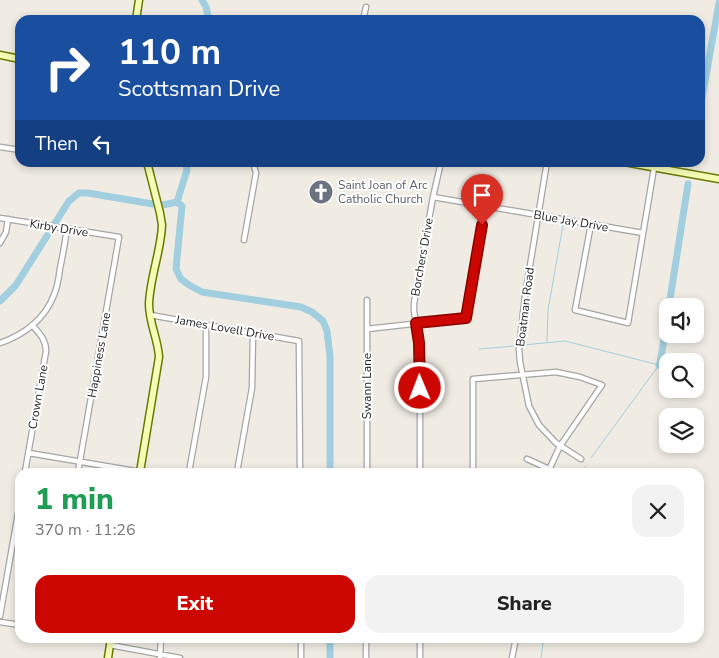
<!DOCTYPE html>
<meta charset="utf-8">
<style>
body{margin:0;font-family:"Nunito Sans",sans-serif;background:#f2f2f2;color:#222;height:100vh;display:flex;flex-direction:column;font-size:19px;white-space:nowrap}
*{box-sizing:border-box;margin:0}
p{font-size:16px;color:#767676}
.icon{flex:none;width:28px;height:28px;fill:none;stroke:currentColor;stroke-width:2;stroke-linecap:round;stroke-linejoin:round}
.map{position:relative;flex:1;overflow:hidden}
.sheet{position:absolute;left:15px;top:468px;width:689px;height:175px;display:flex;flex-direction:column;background:#fff;border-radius:15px;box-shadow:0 2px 8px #0003}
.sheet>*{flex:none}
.guide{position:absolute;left:15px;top:15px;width:690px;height:152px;border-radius:15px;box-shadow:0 2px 8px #0003;background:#1a4fa0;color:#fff;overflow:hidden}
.buttons{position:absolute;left:659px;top:298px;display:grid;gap:10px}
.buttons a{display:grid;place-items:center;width:45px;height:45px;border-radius:10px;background:#fff;box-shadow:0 2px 8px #0003;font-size:25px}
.pin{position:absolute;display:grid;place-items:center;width:42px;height:42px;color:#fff;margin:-51px -21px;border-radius:50% 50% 50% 0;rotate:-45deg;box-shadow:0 0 5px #0007}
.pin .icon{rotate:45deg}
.me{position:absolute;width:55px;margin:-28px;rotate:359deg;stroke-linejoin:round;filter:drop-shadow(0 0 4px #0008)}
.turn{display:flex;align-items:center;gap:18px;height:105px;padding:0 20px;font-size:22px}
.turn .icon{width:65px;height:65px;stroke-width:2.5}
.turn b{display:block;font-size:35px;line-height:42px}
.then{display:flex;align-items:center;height:48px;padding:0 20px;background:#0003;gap:10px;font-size:19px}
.round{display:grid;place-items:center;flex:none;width:52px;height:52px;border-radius:15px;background:#f2f2f2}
.head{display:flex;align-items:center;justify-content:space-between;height:85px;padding:0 20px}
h1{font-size:30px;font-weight:800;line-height:38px;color:#1e9e55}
.action{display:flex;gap:10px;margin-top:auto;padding:10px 20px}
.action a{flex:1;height:58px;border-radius:15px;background:#cc0600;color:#fff;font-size:20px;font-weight:800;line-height:58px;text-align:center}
.action a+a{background:#f2f2f2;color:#222}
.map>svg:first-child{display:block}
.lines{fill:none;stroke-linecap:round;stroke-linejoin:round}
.stream{stroke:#a2cfdf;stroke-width:1}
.river{stroke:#a2cfdf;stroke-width:7}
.street-casing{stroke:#a5a5a5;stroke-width:7}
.secondary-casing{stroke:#697a00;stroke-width:9}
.street{stroke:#fff;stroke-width:4.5}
.secondary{stroke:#f6fcb5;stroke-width:6}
.route-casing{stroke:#850400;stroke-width:12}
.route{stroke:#cc0600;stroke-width:9}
.labels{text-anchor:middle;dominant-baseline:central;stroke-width:4;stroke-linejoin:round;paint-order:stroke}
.worship-label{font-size:12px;fill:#5b616d;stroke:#fff;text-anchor:start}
.street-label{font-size:12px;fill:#1e1e1e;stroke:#fff}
</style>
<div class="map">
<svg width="719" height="658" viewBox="0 0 719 658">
<rect width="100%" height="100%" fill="#f0ece4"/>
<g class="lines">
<path class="stream" d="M547,342L548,310L563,225
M523,345L565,341L659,365L591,458
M479,349L514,346
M583,472L585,467
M541,658L544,638"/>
<path class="river" d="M202,0L206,7L209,20
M700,109L719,3
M177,202L182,206L176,269L181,279L189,285L202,292L301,307L312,312L323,321L327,331L330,356V472
M0,301L16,285L69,201L79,193H88L153,204L163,205L177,202L187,170L186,162
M669,306L688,184
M659,365L660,363L668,316
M330,638V658"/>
<defs>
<path id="street" d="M363,20L366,7
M0,147L20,150
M547,162L525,296L519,349L520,362L529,406L539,425L556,443L581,459
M433,197L643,233
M0,218L119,237L78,472
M591,224L575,310L628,323L654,168
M244,240L256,173L253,162
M0,243L6,232L8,219
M150,315L299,341L300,472
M367,329L466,318L485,206
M0,343C24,335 45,319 54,295C58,286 59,277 60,268C63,255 65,242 67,229
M29,453L141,472
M527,459L549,469
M25,472L46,351C46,340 40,334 32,325
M189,472L206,377V325
M237,472L252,388L253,333
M367,472V300
M420,472V371L419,343L414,311V303L433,197L441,162
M473,472V379L556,372L580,377L602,385L560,446L548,472
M0,616L20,502
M0,622L20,625
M110,645L180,658
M160,658L161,638
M301,658V638
M366,658V638
M420,658V638
M512,658L516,638"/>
<path id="secondary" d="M136,20L139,0
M0,55L20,59
M624,162L719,179
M140,472L159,357C158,339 149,323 149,304C150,277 161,251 162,225L160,213L147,162
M108,658L111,638"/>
</defs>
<use href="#street" class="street-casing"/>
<use href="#secondary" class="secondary-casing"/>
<use href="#street" class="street"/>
<use href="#secondary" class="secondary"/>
</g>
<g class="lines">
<defs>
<path id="route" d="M420,388L419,343L416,323L466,318L482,225"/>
</defs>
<use href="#route" class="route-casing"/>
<use href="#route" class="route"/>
</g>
<defs>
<symbol id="church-disc" viewBox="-11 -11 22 22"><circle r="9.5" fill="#6b7280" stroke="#fff"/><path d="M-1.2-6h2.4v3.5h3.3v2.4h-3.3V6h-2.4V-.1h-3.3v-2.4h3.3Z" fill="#fff"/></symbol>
</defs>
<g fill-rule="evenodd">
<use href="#church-disc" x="307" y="178" width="28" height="28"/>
</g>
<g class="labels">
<g class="worship-label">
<text x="338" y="185">Saint Joan of Arc<tspan x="338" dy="14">Catholic Church</tspan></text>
</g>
<g class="street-label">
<text transform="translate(571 221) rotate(10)">Blue Jay Drive</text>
<text transform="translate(59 228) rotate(9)">Kirby Drive</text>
<text transform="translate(422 257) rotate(-80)">Borchers Drive</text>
<text transform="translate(525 307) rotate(-83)">Boatman Road</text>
<text transform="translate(225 328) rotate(10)">James Lovell Drive</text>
<text transform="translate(99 355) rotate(-80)">Happiness Lane</text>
<text transform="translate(367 386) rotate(-90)">Swann Lane</text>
<text transform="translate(38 397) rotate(-80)">Crown Lane</text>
</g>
</g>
</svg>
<div class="buttons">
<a><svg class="icon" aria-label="sound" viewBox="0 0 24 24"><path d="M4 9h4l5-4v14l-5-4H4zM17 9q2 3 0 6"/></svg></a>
<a><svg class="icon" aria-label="search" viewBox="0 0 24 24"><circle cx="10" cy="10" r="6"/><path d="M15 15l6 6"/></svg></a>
<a><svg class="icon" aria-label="layers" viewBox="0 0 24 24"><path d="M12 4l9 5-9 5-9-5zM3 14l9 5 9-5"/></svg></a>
</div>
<div class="pin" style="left:482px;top:225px;background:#d93025"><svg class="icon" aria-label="arrive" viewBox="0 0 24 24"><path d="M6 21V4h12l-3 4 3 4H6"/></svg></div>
<svg class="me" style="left:420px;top:388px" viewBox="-20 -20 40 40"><circle r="17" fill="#cc0600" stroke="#fff" stroke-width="3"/><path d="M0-11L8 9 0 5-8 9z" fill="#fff"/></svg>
<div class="guide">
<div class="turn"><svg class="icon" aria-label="right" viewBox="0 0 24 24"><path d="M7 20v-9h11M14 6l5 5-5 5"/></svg><div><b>110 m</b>Scottsman Drive</div></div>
<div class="then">Then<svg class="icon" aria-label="left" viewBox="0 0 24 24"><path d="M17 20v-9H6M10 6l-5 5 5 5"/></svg></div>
</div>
<section class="sheet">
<div class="head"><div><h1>1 min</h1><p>370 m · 11:26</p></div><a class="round"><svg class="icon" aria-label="close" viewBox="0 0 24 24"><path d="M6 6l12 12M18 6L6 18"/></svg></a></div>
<div class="action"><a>Exit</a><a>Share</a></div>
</section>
</div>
